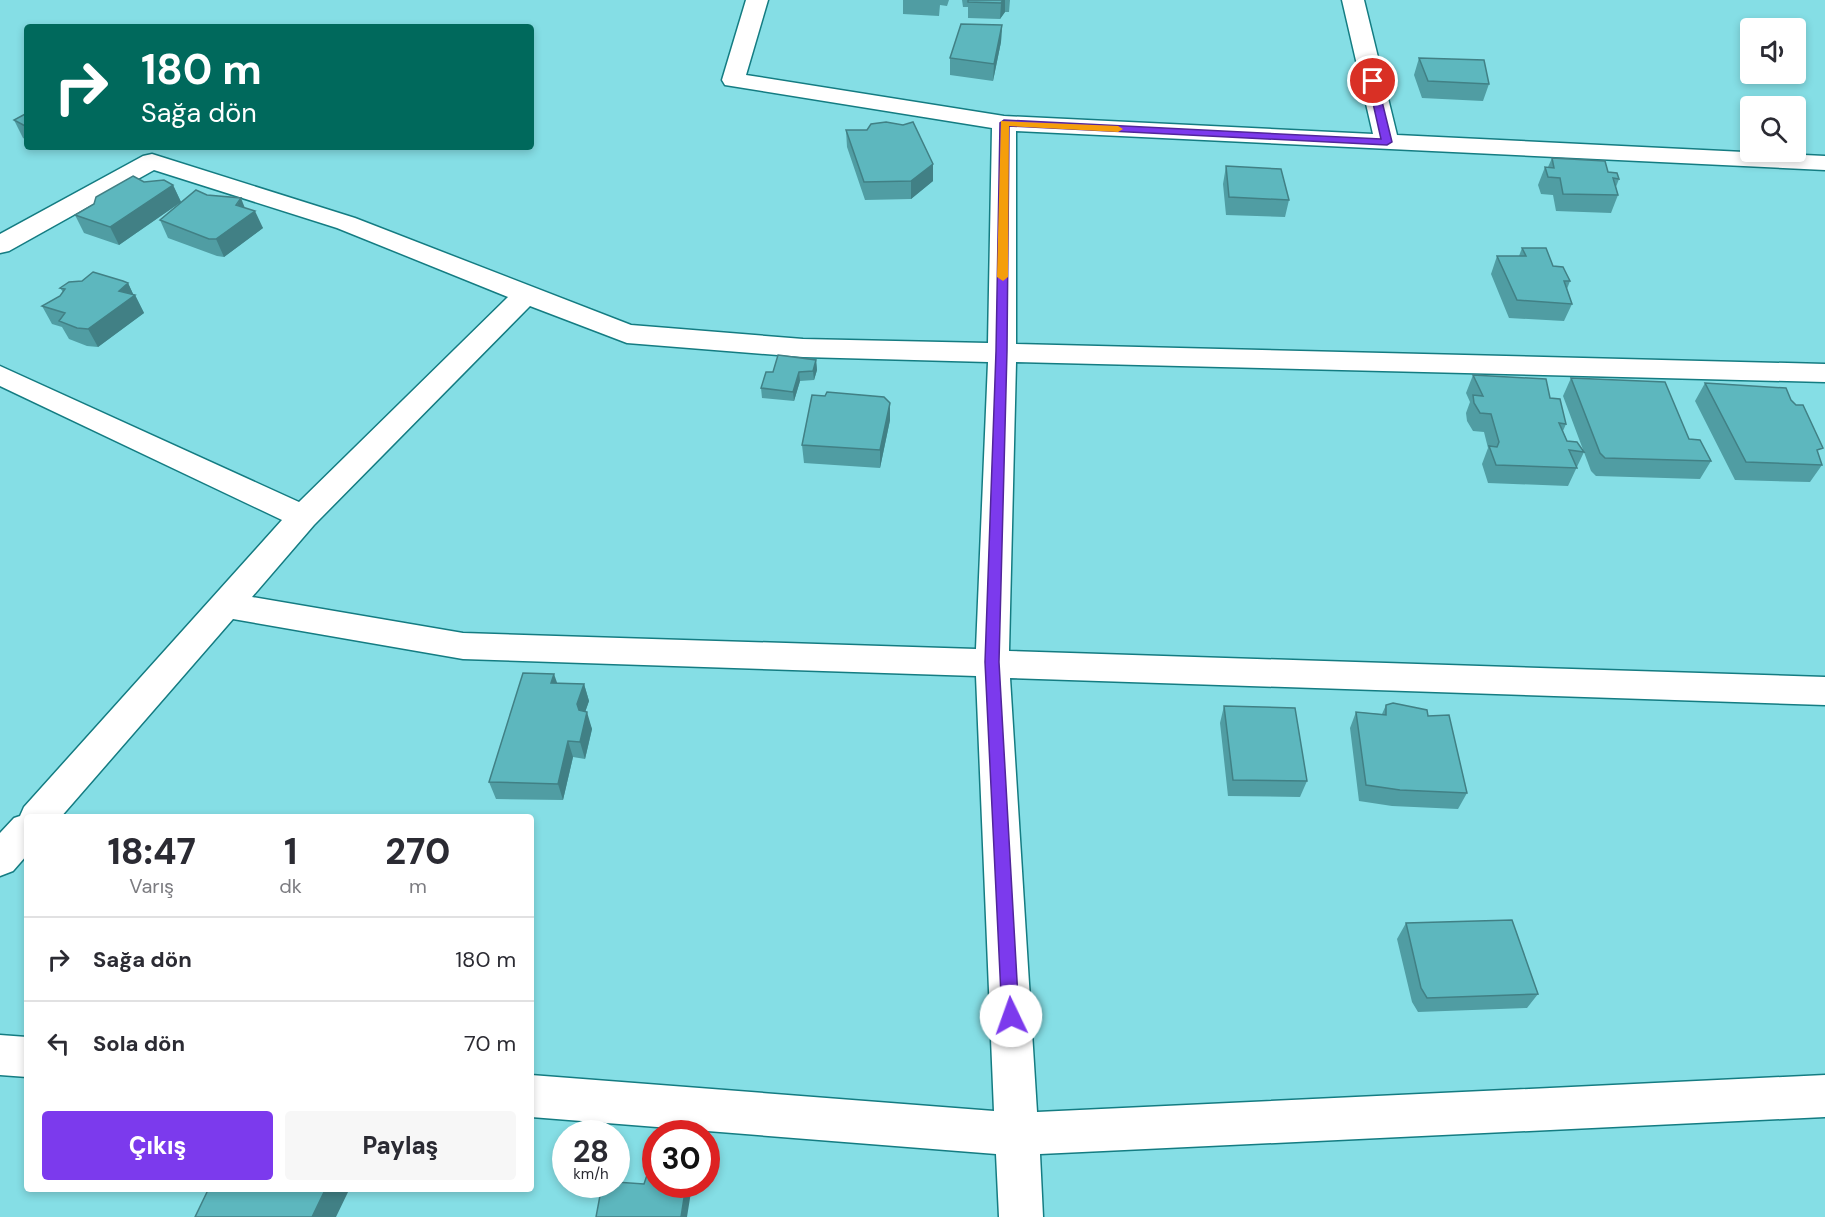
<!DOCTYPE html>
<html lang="tr">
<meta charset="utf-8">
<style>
body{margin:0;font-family:"DM Sans",sans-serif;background:#f7f7f7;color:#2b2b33;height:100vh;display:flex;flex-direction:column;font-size:22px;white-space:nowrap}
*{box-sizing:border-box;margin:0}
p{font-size:20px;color:#7c7c81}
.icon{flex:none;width:33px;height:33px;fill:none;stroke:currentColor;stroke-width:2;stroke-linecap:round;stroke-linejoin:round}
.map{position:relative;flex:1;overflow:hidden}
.sheet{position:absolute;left:24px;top:814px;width:510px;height:378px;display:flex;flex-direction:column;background:#fff;border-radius:6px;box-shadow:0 3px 9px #0003}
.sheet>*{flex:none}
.banner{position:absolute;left:24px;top:24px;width:510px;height:126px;border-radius:6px;box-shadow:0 3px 9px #0003;background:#00695c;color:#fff;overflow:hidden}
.fabs{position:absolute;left:1740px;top:18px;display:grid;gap:12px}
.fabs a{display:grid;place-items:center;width:66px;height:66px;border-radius:6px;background:#fff;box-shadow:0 3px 9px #0003;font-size:30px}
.speed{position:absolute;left:552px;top:1120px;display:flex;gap:12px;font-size:30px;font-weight:700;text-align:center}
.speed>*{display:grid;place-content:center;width:78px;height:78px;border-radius:50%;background:#fff;box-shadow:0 3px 9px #0003;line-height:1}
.speed small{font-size:15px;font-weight:400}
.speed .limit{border:9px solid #d22;background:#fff;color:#111}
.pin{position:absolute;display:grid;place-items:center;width:51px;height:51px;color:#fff;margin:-26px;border:3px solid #fff;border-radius:50%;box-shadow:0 2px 6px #0007}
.me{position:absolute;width:66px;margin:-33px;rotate:357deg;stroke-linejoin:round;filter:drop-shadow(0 0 4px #0008)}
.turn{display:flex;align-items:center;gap:21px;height:126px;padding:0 18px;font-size:27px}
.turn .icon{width:78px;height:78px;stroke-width:2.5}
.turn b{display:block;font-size:42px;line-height:51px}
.eta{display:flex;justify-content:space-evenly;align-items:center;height:102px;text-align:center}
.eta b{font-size:36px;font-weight:800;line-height:42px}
.primary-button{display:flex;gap:12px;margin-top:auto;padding:12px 18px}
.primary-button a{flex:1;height:69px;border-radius:6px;background:#7c3aed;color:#fff;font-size:24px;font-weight:800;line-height:69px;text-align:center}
.primary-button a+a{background:#f7f7f7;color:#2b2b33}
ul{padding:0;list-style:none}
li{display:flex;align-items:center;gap:18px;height:84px;padding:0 18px;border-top:2px solid #e1e1e2}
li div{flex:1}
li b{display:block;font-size:22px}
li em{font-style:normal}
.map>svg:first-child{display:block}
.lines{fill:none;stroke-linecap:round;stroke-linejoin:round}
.minor-casing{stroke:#147c82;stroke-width:3}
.minor{fill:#fff;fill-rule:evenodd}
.wall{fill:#509da3}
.shaded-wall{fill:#418085}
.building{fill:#5db7be;stroke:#418085;stroke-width:1.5}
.route{fill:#7c3aed;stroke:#51269a;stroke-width:1.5}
.slow{fill:#f59e0b}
</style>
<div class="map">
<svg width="1825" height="1217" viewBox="0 0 1825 1217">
<rect width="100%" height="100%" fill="#85dee5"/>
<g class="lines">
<defs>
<path id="minor" d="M746,0H768L746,75L1004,116L1373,134L1342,0H1364L1397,135L1825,156V170L1016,131V344L1825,364V382L1016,362L1009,651L1825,677V705L1010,678L1037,1112L1825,1075V1117L1040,1154L1043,1217H999L996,1154L531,1117V1075L994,1111L976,676L463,659L233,619L60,818H27V855L13,871L0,876V833L14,818L20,816L24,807L282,520L0,386V366L299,502L508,297L337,228L154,170L9,251L0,253V234L143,156L152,154L355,218L631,325L803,339L988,343L992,128L725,85L722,80ZM530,306L627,343L803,357L988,362L976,649L463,633L252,597L314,525Z
M0,1035L27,1037V1077L0,1075Z"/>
</defs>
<use href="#minor" class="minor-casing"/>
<use href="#minor" class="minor"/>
</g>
<path class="wall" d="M903,0H949L947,6L940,5L939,16L903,14Z
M962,0H1010L1009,12H1005L1000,19L968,18V7H963Z
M1002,25L1001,42L993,81L950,75V58Z
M1419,58L1489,84L1483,101L1422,98L1414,75Z
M27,113V140L23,138L14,120Z
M846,130H867L933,181L911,199L865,200L847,147Z
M1552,158L1608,172L1619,179L1616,187L1618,195L1611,213L1556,211L1553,195L1541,194L1538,185L1545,167H1548Z
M1226,166L1289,200L1285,217L1226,215L1223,184Z
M144,182L173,185L181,202L119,245L84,233L75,215Z
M207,195L245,208L263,228L224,257L217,256L168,238L160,220Z
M1522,248L1553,266L1570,281L1567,289L1572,304L1564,321L1509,318L1491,274L1497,256H1519Z
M128,283L133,294L135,295L144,313L98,347L87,346L69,339L62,327L52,324L42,306L60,296L63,292L60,288Z
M816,360L817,370L814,380L800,381L794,401L762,398L761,388L773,372Z
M1473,375L1550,398L1566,424L1563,431L1567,441L1584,452L1568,486L1488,483L1482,464L1488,448L1484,432L1473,431L1467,421L1466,413L1470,402L1466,393Z
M1571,378L1689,439L1711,461L1700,479L1596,476L1591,471L1563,396Z
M1705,383L1791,400L1818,454L1822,465L1810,482L1735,480L1695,401Z
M890,403V420L880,468L804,463L802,445Z
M557,683L584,684L589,701L585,712L592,729L585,759L573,757L563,800L496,799L489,782Z
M1386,705L1428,716L1467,793L1458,809L1392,806L1359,801L1350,728L1356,712L1382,714Z
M1224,706L1307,781L1300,797L1228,796L1220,723Z
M1406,923L1538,994L1527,1008L1418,1012L1412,1002L1397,939Z"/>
<path class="shaded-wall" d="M1003,0H1005V12L1000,19L1001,3Z
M1002,25L1001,42L993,81L994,64Z
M933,164V181L911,199V181Z
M173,185L181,202L119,245L110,227Z
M241,198L248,216L255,211L263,228L224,257L216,239Z
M128,283L134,296L135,295L144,313L98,347L88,329L119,291Z
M816,360L817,370L814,380L813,371Z
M799,372L800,381L794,401L793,392Z
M890,403V420L880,468V450Z
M554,674L560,691L551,683Z
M584,684L589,701L582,721L587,712L592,729L585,759L580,742L577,704Z
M568,741L573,757L563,800L558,784Z
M686,1185H688L691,1192L687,1217H681Z
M325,1190H349L336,1217H312Z"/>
<path class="building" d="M968,0H1003L1001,3L968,2Z
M961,24L1002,25L994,64L950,58Z
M1419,58L1484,60L1489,84L1428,81Z
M27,113V127L14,120Z
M886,122L903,125L913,122L933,164L911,181L864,182L846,130H867L871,124Z
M1552,158L1605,161L1608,172L1617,173L1619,179L1613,178L1618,195L1563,194L1560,178L1548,177L1545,167L1554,168Z
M1226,166L1281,169L1289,200L1229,197Z
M133,176L144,182L164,180L173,185L110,227L75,215L94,204L96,197Z
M196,190L207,195L241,198L236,205L255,211L216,239H209L160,220Z
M1522,248H1546L1553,266L1563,267L1570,281H1564L1572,304L1517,300L1497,256H1526Z
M93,272L123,281L128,283L119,291L135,295L88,329L77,328L59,321L65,313L42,306L60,296L65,289L60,288L69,282L82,281Z
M778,355L816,360L813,371L799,372L793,392L761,388L766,372H773Z
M1473,375L1546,379L1550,398L1560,399L1566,424L1559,423L1567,441L1577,442L1584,452L1569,450L1577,468L1496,465L1489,446L1497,447L1499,442L1491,414L1480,413L1474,403L1473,395L1483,396Z
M1571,378L1665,382L1689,439L1700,440L1711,461L1605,458L1600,453Z
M1705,383L1786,388L1791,400L1796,405H1803L1823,448L1817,450L1822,465L1746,462Z
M827,392L884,397L890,403L880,450L802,445L812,395L825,396Z
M523,673L554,674L551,683L584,684L577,704L579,710L587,712L580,742L568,741L558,784L489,782Z
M1393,703L1427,710L1428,716L1449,715L1467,793L1400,790L1366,785L1356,712L1386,715V705Z
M1224,706L1295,708L1307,781L1233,780Z
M1512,920L1538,994L1427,998L1421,988L1406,923Z
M647,1175L656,1176V1185H686L681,1217H596L602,1185H616V1182L644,1184Z
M208,1190H325L312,1217H195Z"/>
<path class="route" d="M1373,78L1377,81L1392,142L1387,145L1009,126L1007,351L999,662L1019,1016L1017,1022L1011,1024L1005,1022L1002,1016L985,662L996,351L1000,123L1004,120L1381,139L1368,81Z"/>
<path class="slow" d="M1001,121L1118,126L1123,129L1118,132L1009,126L1008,277L1003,281L997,277Z"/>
</svg>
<div class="fabs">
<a><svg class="icon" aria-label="sound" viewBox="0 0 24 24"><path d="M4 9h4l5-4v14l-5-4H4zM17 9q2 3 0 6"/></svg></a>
<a><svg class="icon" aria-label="search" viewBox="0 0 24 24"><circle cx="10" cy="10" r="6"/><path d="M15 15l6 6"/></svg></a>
</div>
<div class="speed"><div>28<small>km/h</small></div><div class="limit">30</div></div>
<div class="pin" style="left:1373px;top:81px;background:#d93025"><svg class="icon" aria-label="arrive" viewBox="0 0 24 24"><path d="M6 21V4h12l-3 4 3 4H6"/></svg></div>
<svg class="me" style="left:1011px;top:1016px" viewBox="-20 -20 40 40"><circle r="19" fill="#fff"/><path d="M0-13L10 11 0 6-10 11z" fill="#7c3aed"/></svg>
<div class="banner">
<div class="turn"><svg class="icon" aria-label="right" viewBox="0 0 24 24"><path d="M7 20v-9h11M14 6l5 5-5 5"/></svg><div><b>180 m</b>Sağa dön</div></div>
</div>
<section class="sheet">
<div class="eta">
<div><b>18:47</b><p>Varış</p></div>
<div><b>1</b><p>dk</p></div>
<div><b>270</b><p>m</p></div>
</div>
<ul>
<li><svg class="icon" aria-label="right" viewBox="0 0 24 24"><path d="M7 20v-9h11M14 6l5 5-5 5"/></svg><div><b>Sağa dön</b></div><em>180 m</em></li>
<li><svg class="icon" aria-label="left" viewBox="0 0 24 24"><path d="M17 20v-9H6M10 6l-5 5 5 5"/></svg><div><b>Sola dön</b></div><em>70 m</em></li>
</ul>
<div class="primary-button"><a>Çıkış</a><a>Paylaş</a></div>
</section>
</div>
